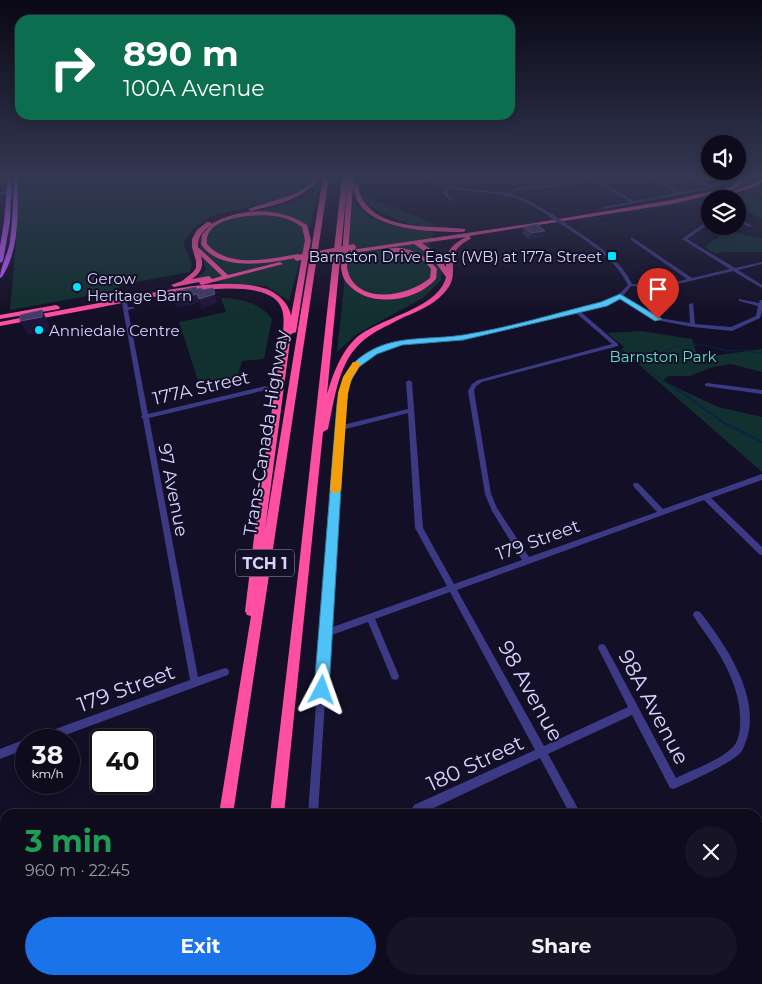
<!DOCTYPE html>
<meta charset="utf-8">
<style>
body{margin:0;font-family:Montserrat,sans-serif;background:#171425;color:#f1f3f6;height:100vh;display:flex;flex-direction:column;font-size:19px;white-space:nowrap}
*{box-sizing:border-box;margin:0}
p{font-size:16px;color:#9b9ba3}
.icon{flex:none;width:28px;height:28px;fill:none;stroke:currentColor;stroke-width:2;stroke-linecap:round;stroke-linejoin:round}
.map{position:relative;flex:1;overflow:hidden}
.side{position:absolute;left:0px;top:809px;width:762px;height:176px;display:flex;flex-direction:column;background:#0e0b1c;border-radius:15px 15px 0 0;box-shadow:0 2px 8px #0003,0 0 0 1px #2e2b3b}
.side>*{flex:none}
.top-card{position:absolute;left:15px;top:15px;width:500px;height:105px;border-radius:15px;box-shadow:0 2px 8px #0003,0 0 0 1px #2e2b3b;background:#0b6e4f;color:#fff;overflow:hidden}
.fabs{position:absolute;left:701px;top:135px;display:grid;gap:10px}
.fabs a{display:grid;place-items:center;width:45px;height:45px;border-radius:50%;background:#0e0b1c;box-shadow:0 2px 8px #0003,0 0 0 1px #2e2b3b;font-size:25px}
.speed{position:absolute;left:15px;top:729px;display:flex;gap:10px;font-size:25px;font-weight:700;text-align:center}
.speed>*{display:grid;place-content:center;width:65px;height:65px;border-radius:50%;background:#0e0b1c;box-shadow:0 2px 8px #0003,0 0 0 1px #2e2b3b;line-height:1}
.speed small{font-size:12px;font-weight:400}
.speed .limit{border:2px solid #111;border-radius:8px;background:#fff;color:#111}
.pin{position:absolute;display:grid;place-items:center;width:42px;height:42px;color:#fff;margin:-51px -21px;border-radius:50% 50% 50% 0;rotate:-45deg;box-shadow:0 0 5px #0007}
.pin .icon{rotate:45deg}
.me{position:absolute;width:55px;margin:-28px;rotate:4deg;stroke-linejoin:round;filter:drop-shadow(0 0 4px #0008)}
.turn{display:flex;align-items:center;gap:18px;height:105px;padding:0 25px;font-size:22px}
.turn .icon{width:65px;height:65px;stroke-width:2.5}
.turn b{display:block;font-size:35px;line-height:42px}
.round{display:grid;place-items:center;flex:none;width:52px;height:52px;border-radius:26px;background:#171425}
.overview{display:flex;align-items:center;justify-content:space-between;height:85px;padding:0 25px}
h1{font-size:30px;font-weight:700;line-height:38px;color:#1e9e55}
.action{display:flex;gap:10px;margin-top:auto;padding:10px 25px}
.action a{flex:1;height:58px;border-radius:30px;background:#1a73e8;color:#fff;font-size:20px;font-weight:700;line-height:58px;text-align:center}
.action a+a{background:#171425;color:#f1f3f6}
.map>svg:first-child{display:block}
.green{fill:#12302f}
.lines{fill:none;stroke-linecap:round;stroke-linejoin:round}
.stream-far1{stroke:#0c2248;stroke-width:1}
.stream{stroke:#0c2248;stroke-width:2}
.minor{fill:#3d3a85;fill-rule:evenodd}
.major{fill:#c25bff;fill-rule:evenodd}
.highway{fill:#ff4fa3;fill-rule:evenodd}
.minor-bridge{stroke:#3d3a85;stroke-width:4}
.highway-bridge{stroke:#ff4fa3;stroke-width:5.5}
.wall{fill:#312854}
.shaded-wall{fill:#1d163a}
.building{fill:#433a66;stroke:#5a527e}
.route{fill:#4fc3f7;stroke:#337fa1}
.slow{fill:#f59e0b}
.poi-dot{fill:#00e5ff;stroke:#130f26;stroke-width:2}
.labels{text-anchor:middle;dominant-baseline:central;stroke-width:4;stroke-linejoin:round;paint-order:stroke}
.far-poi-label{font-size:15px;fill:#d9d4ff;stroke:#130f26;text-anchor:start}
.far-park-label{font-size:15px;fill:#5fe0c0;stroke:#130f26}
.shield{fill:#130f26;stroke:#9e99be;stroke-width:1}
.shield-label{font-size:16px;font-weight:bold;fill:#d9d4ff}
.street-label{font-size:18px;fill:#d9d4ff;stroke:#130f26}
.near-street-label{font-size:21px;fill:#d9d4ff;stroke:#130f26}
</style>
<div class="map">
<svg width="762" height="984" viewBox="0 0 762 984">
<rect width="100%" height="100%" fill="#130f26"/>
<path class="green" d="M19,177H309C306,203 225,208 204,220C195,225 190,234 183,243L192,264L190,272L125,284L109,292L10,310L16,244Z
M318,189L312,219L289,301L266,286L224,283L197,278L206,270L200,248L201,231L223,218L296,202Z
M363,195L439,226C417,230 380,215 364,201Z
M751,196L762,201V219L738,206V199H727Z
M353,202L372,219L397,227L435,232L429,246L443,258L441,280L423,298L357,334L337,352Z
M729,230L746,235L762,238V252H721L716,254L704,247Z
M221,298C240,298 261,303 272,319L264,359L242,361L237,380L226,386L201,390L179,322L226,312Z
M641,331L692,339L698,358L762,349V372L731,364L713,367L690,376H668L663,381L718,407L762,417V472L621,349L624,347L607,333Z
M324,980H640L642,984H324Z"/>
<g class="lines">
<path class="stream-far1" d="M738,189L753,182L757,177
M726,198L751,194L762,188
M585,221L676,204L739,195
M584,222L592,225L616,222L671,225L697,220L710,211
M620,350L678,391
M636,357H647L677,346L704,345L727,351L742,350L762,353"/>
<path class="stream" d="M677,389L724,423L762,442"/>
<path class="minor" d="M425,177H430L432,179L445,177V179L435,180L454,187L506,193L516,188L539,186L527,177H531L543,186L594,177L634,201L676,193L650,177H655L680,192L709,187L690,177H695L713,186L724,180L725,177H729L727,182L714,188L604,209H603V207L630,202L593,180L547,188L517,190L510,194C525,198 538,205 551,214V216H550C538,210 528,202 515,198C494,191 471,193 449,188L447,193L453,200L450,201L443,193L446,187L430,181Z
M15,190L17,191L16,192L0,194V192Z
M738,219L751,225L752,226L749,227L738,221Z
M709,220H710V223L687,239L735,268L762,262V264L738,270L762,285V288L733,271L661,288L631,286L623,296L659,318L690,323L689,304L693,303L695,324L731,327L756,316L758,306L739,301V299L759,303L760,300H762V311L760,318L732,331L693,327L656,320L620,298L606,305L581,312L618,344V346L482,382L476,386L474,391L491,494L497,508L529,557L657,512L634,487L633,485L634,483H638L663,509L762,474V480L711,498L762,547V555L759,554L704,500L457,590L544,746L628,707L598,648L599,645L602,644L605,645L676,778C692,770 721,760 733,747C738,742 740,732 740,725C742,694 727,665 710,640C705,632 698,624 693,615L694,612L697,611L700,612C726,645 762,698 746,741C744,745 744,749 741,752C734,762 687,783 674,789L670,788L632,715L548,754L581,814H570L540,758L421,814H409L414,805L535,750L450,592L375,619L399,676L398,679L395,680L392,679L368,622L329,636L318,814H308L338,404C341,386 346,369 362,358C392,336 430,342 465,335C511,327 557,315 602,303L618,295L628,285C614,257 587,242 563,225V223H565C590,241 618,255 632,284L661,286L687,279L631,240V238H633L692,278L730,269L682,239ZM576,313L612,344L478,380L472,384L468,391L485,494L492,511L522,560L454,584L423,528L412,382L409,380L406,382L408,409L343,425C344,406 344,383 357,367C384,337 429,345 465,339C502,332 539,322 576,313ZM408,413L415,528L447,586L330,628L342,430Z
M122,300H126L128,307H133L135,308L128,310L148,414L266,386L269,388L266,390L149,418L198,677L225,668L228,669L229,672L228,675L225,676L52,740H34L36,737L39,735L190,680L143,419L141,417L142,415L123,309Z
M707,383L762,390V394L705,386V384Z
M26,739L28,740H26V749L0,759V749Z
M762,975V984H752L754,980H758V977Z
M296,980H308V984H296Z
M660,980H673L675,984H662Z"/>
<path class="major" d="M8,177H12L10,222L3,261L0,263V246L4,222Z
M14,177H18C17,211 21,247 2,277L0,278C0,266 9,253 10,240C13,219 13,198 14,177Z"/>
<path class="highway" d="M315,177H321C303,200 278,204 251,211L248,209L295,194L310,184Z
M323,177H329L233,814H219L251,616L247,615L245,611L256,521L283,332C284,320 285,309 276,300C248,273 134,301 97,308C65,314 32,320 0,326V322C39,314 77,307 116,300C157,292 227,275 267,289C278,294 289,303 291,316L305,240L302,227C295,222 289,219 280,217C262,213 203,214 207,244C228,269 270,259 298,254L300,255V257C272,263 219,273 201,244L202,235L211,225C202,232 198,236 198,247L228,275L280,262L283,264L202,285L200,284L199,282L174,287L171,285L182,281L192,273L196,268V261L192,247V239L197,230L207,222H211V224C240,207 279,207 307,225L311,240L296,332L291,334L265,530ZM201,256L222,276L212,279L209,276L192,279C201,273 204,266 201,256Z
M342,177H348L327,394C333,374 340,354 355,339C379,317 438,310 446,277L431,256L414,244L353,253L351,252V250L535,223L672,200L731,187L743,177H749L735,189L672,204L469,236L471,238L470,239C438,256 465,271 444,293C432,307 414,312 398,320C387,326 375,331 365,339C338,360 335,398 328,429L323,432L284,814H270L299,566ZM466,237C452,244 446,251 446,267L436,253L422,243Z
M348,177H354L353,184L358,185C359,190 360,196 363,200C383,232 434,225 465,229V231L463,232C433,232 370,231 356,198C355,195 354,191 353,187L347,268C348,271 349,276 351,279C367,305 411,294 430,278L431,269C416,248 401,259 386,250C401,242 428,256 437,269L436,279C416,302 368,309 347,283C343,279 342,273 341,268Z
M762,178V182L757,186L732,194L729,192L753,184Z
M56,305L60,307L59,309L0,319V315Z
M191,980H209L208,984H190Z
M251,980H269L268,984H250Z"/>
<path class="minor-bridge" d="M550,215L564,224"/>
<path class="highway-bridge" d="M297,258L353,247"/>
</g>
<path class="wall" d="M524,227L543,237L529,239L522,233Z"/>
<path class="shaded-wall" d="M545,231L543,237L529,239L531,233Z
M197,294L199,303L177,308L174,299Z
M215,294L217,303L201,309L199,299Z
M42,310L49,324V331L28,335L20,321Z"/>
<path class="building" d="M537,224L545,231L531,233L524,227Z
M196,287L197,289L202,288V290L213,288L215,294L199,299L197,294L174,299L172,292Z
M42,310V317L20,321V315Z"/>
<linearGradient id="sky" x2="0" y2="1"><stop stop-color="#0a0815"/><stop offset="0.56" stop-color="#333752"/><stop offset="1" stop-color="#333752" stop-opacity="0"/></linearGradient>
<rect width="762" height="315" fill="url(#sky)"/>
<path class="route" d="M620,294L662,319L655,321L620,299L607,306L463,340L402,345L377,354L359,367L349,384L346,404L329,690L327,695L322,697L317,695L314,690L337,404C341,379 347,364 370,351C398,335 432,340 463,335C508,328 557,313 601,302Z"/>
<path class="slow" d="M353,362H357L361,364L352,378L348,393L341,490L335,494L330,490L338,393L343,377Z"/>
<g class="poi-dot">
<rect x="607" y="251" width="10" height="10" rx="2.5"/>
<circle cx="77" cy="287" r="5"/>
<circle cx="39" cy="330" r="5"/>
</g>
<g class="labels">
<g class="far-poi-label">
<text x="602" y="256" text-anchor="end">Barnston Drive East (WB) at 177a Street</text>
<text x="87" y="278">Gerow<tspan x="87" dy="17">Heritage Barn</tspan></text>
<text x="49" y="330">Anniedale Centre</text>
</g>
<g class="far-park-label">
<text x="663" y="356">Barnston Park</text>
</g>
<rect class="shield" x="236" y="549.5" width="58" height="27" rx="4"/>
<g class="shield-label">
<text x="265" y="563">TCH 1</text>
</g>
<g class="street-label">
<text transform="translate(201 388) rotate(-13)">177A Street</text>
<text transform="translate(266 433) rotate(-81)">Trans-Canada Highway</text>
<text transform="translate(173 490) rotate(79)">97 Avenue</text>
<text transform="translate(538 540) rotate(-20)">179 Street</text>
</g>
<g class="near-street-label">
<text transform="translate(126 688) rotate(-20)">179 Street</text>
<text transform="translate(531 691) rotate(61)">98 Avenue</text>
<text transform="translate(654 707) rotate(62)">98A Avenue</text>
<text transform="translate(475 763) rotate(-25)">180 Street</text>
</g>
</g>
</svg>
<div class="fabs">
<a><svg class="icon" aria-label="sound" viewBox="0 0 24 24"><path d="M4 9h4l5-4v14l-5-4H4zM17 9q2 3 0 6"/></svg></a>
<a><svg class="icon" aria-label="layers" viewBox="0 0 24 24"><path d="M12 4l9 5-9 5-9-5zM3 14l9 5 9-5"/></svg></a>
</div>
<div class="speed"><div>38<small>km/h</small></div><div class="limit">40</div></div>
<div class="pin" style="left:658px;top:319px;background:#d93025"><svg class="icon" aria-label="arrive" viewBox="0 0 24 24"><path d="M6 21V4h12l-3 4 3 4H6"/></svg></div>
<svg class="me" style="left:322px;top:690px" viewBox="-20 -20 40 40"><path d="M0-17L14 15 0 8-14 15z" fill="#4fc3f7" stroke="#fff" stroke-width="4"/></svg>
<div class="top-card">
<div class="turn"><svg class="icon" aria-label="right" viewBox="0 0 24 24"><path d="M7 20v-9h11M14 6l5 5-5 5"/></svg><div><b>890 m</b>100A Avenue</div></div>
</div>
<section class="side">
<div class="overview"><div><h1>3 min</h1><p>960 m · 22:45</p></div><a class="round"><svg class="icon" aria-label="close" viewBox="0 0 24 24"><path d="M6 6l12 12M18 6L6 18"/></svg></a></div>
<div class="action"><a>Exit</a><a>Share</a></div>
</section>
</div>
